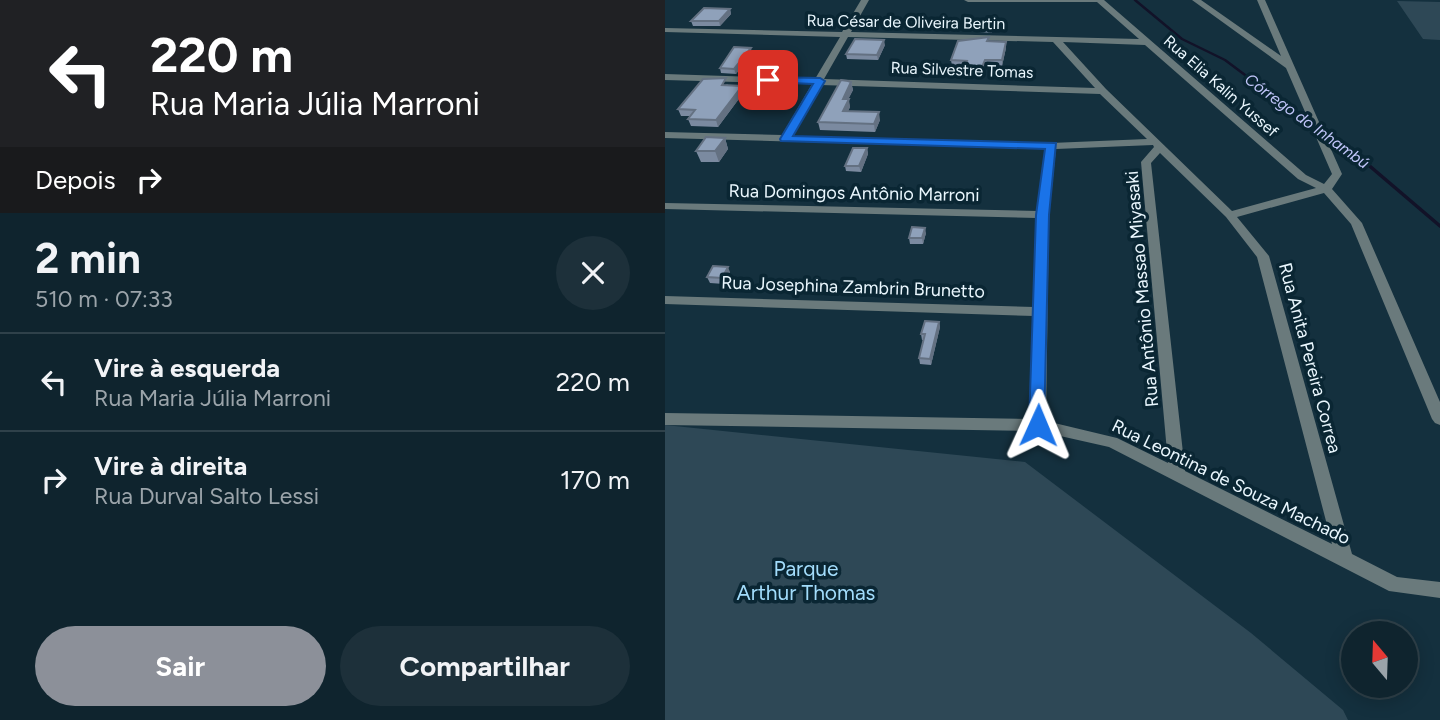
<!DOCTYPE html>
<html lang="pt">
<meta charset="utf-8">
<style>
body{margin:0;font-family:Figtree,sans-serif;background:#1d303a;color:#f1f3f6;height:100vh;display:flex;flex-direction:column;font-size:26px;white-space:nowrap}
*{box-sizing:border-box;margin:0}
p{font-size:23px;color:#9ba4aa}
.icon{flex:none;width:38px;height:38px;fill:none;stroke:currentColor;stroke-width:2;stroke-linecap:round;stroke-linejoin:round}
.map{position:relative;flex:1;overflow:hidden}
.sheet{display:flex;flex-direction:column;background:#0f242e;width:665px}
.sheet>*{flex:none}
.hud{background:#202124;color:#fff;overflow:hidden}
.needle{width:46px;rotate:341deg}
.tools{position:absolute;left:676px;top:621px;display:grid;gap:14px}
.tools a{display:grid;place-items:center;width:77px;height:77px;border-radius:50%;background:#0f242e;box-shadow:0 4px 18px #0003,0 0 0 2px #2f414a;font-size:35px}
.pin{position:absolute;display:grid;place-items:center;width:60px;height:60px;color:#fff;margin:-30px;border-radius:14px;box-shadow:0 4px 10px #0006}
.me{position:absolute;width:77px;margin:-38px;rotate:1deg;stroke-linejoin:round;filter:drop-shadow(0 0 5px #0008)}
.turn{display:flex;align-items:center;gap:24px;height:147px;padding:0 35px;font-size:32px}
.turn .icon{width:91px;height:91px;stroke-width:2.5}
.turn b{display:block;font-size:49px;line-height:60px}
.then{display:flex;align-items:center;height:66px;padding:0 35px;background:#0003;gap:14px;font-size:26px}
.round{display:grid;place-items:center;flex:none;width:74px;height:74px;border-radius:37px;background:#1d303a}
.headline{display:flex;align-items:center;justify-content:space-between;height:119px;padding:0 35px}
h1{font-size:42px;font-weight:700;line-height:52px}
.primary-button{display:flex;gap:14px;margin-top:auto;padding:14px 35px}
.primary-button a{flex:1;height:80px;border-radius:42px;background:#8c9099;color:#fff;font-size:28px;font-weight:700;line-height:80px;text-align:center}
.primary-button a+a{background:#1d303a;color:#f1f3f6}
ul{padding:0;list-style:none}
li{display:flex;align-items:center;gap:21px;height:98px;padding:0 35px;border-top:2px solid #2f414a}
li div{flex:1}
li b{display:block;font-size:26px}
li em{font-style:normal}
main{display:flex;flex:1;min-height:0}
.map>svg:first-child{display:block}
.green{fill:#2e4856}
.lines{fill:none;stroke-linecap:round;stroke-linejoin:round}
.stream-far1{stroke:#121228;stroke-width:2.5}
.stream{stroke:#121228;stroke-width:3.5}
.street{fill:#6a7a7c;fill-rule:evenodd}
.wall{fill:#7b8aa0}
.shaded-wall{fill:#647182}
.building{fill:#8fa1ba;stroke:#647182;stroke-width:2}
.route{fill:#1a73e8;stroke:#114b97;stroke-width:2}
.labels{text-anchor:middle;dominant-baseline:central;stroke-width:7;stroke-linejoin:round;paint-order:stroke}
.far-street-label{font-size:16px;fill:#eaf7fe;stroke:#0a2633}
.far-water-label{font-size:16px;font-style:italic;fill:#c0c5f9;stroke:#0a2633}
.street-label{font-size:18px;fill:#eaf7fe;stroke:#0a2633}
.near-park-label{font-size:21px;fill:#a2dcfb;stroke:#0a2633}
</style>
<main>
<section class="sheet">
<div class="hud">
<div class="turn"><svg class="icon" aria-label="left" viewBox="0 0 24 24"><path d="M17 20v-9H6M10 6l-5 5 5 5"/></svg><div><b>220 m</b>Rua Maria Júlia Marroni</div></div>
<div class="then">Depois<svg class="icon" aria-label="right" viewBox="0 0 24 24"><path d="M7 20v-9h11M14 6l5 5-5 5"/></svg></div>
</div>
<div class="headline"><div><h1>2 min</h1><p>510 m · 07:33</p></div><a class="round"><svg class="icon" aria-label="close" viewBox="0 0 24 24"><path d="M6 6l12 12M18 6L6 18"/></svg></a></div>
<ul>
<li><svg class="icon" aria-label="left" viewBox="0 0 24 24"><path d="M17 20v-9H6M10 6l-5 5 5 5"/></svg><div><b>Vire à esquerda</b><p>Rua Maria Júlia Marroni</p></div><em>220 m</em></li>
<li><svg class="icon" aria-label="right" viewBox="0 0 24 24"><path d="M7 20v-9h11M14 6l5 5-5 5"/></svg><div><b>Vire à direita</b><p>Rua Durval Salto Lessi</p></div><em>170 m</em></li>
</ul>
<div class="primary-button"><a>Sair</a><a>Compartilhar</a></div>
</section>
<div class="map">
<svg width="775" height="720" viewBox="0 0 775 720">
<rect width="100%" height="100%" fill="#14303e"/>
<path class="green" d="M732,1L775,2V40L758,39Z
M0,425L360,462L586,633L678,710L683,720H0Z"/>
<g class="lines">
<path class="stream-far1" d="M470,0L517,39L560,60L643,122"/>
<path class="stream" d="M641,120L649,126
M656,131L680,145L775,226"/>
<path class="street" d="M196,0H204L186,32L474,39L432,2H303L299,0H439L641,175L659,184L667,174L621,68L527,0H536L616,56L592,0H600L677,174L667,189L697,223L775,402V425L770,423L767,419L686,224L659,193L572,217L604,256L687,554L732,577L775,582V598L724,591L444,447L373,431L0,425V413L366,419L369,316L0,304V296L369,307L372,218L0,209V203L373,211L380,149L0,138V132L117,135L147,84L0,80V74L150,79L175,37L0,32V28L177,32ZM183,37L388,42L430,88L159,79ZM398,42L480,45L633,179L651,188L567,211L441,89ZM156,85L435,94L482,139L386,143L127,136ZM488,145L489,147L476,162L503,463L452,438L381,421L384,215L391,149ZM495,153L561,217L592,257L667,544L520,471L486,163Z"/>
</g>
<path class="wall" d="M65,9L66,14L55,26H28L26,21Z
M328,24L327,33L315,32L314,28Z
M324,41L341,42V48L337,66H320L318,74L301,73L300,67L287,66L286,60Z
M220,45L213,60L182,59L181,54Z
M87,53L71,74L56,73L55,68Z
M186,82L188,90L183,99L185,107L183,111L215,120L210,132L155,130L153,122Z
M63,84L62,85L79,92L53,127L26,126L23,119L25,116H16L13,109Z
M129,93L118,110L108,103L107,98Z
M60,138L63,149L54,162H36L31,151Z
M202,148L203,154L196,172L181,171L180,166Z
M261,233L258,244H245L244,238Z
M65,272L59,284L45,283L42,277Z
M274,322L275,327L266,365L255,364L254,358L258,340H257L256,334Z"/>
<path class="shaded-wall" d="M65,9L66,14L55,26L54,21Z
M219,40L220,45L213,60L212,55Z
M341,42V48L337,66V60Z
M86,48L87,53L71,74L69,69Z
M186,82L188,90L182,102L184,99L185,107L180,119L178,111V99Z
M77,86L79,92L53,127L51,120Z
M127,88L129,93L118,110L117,104Z
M214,112L215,120L210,132L209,124Z
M60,138L63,149L54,162L50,151Z
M202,148L203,154L196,172L194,166Z
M260,228L261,233L258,244L257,238Z
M63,267L65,272L59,284L57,278Z
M274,322L275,327L266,365L265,359Z"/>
<path class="building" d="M39,8L65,9L54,21H26Z
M316,23L328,24L326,28H314Z
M324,37L322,41L341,42L337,60H320L317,67H300L302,61L286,60L293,41Z
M190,39L219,40L212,55L181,54Z
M69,47L86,48L69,69L55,68Z
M61,78L57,85L77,86L51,120L23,119L30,110L13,109L38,79Z
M176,80L183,81L186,82L178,99H184L178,111L214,112L209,124L153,122Z
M114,87L127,88L117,104L107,98Z
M41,137L60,138L50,151H31Z
M188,148H202L194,166H180Z
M247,227L260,228L257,238H244Z
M48,266L63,267L57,278L42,277Z
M260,321L274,322L265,359L254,358L260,334H256Z"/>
<path class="route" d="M103,77L155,78L160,81L128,136L391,143L384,215L379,429L373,431L364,425L371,215L380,149L116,141L115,139L148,84L100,82V77Z"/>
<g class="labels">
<g class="far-street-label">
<text transform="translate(241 22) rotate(1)">Rua César de Oliveira Bertin</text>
<text transform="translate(297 70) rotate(2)">Rua Silvestre Tomas</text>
<text transform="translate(556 86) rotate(41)">Rua Elia Kalin Yussef</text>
</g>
<g class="far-water-label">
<text transform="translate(642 121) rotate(36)">Córrego do Inhambú</text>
</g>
<g class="street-label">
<text transform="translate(189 193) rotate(1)">Rua Domingos Antônio Marroni</text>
<text transform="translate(188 287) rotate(2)">Rua Josephina Zambrin Brunetto</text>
<text transform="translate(477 289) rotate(-95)">Rua Antônio Massao Miyasaki</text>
<text transform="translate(645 358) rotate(75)">Rua Anita Pereira Correa</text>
<text transform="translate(566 482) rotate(26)">Rua Leontina de Souza Machado</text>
</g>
<g class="near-park-label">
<text x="141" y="568">Parque<tspan x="141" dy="24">Arthur Thomas</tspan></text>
</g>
</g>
</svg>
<div class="tools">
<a><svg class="needle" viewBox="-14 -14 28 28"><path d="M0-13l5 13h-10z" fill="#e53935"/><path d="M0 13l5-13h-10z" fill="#9ba4aa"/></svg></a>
</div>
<div class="pin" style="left:103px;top:80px;background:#d93025"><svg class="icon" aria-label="arrive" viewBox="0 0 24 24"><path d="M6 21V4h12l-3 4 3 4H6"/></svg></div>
<svg class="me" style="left:373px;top:425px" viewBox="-20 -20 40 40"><path d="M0-17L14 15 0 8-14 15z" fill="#1a73e8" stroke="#fff" stroke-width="4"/></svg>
</div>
</main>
